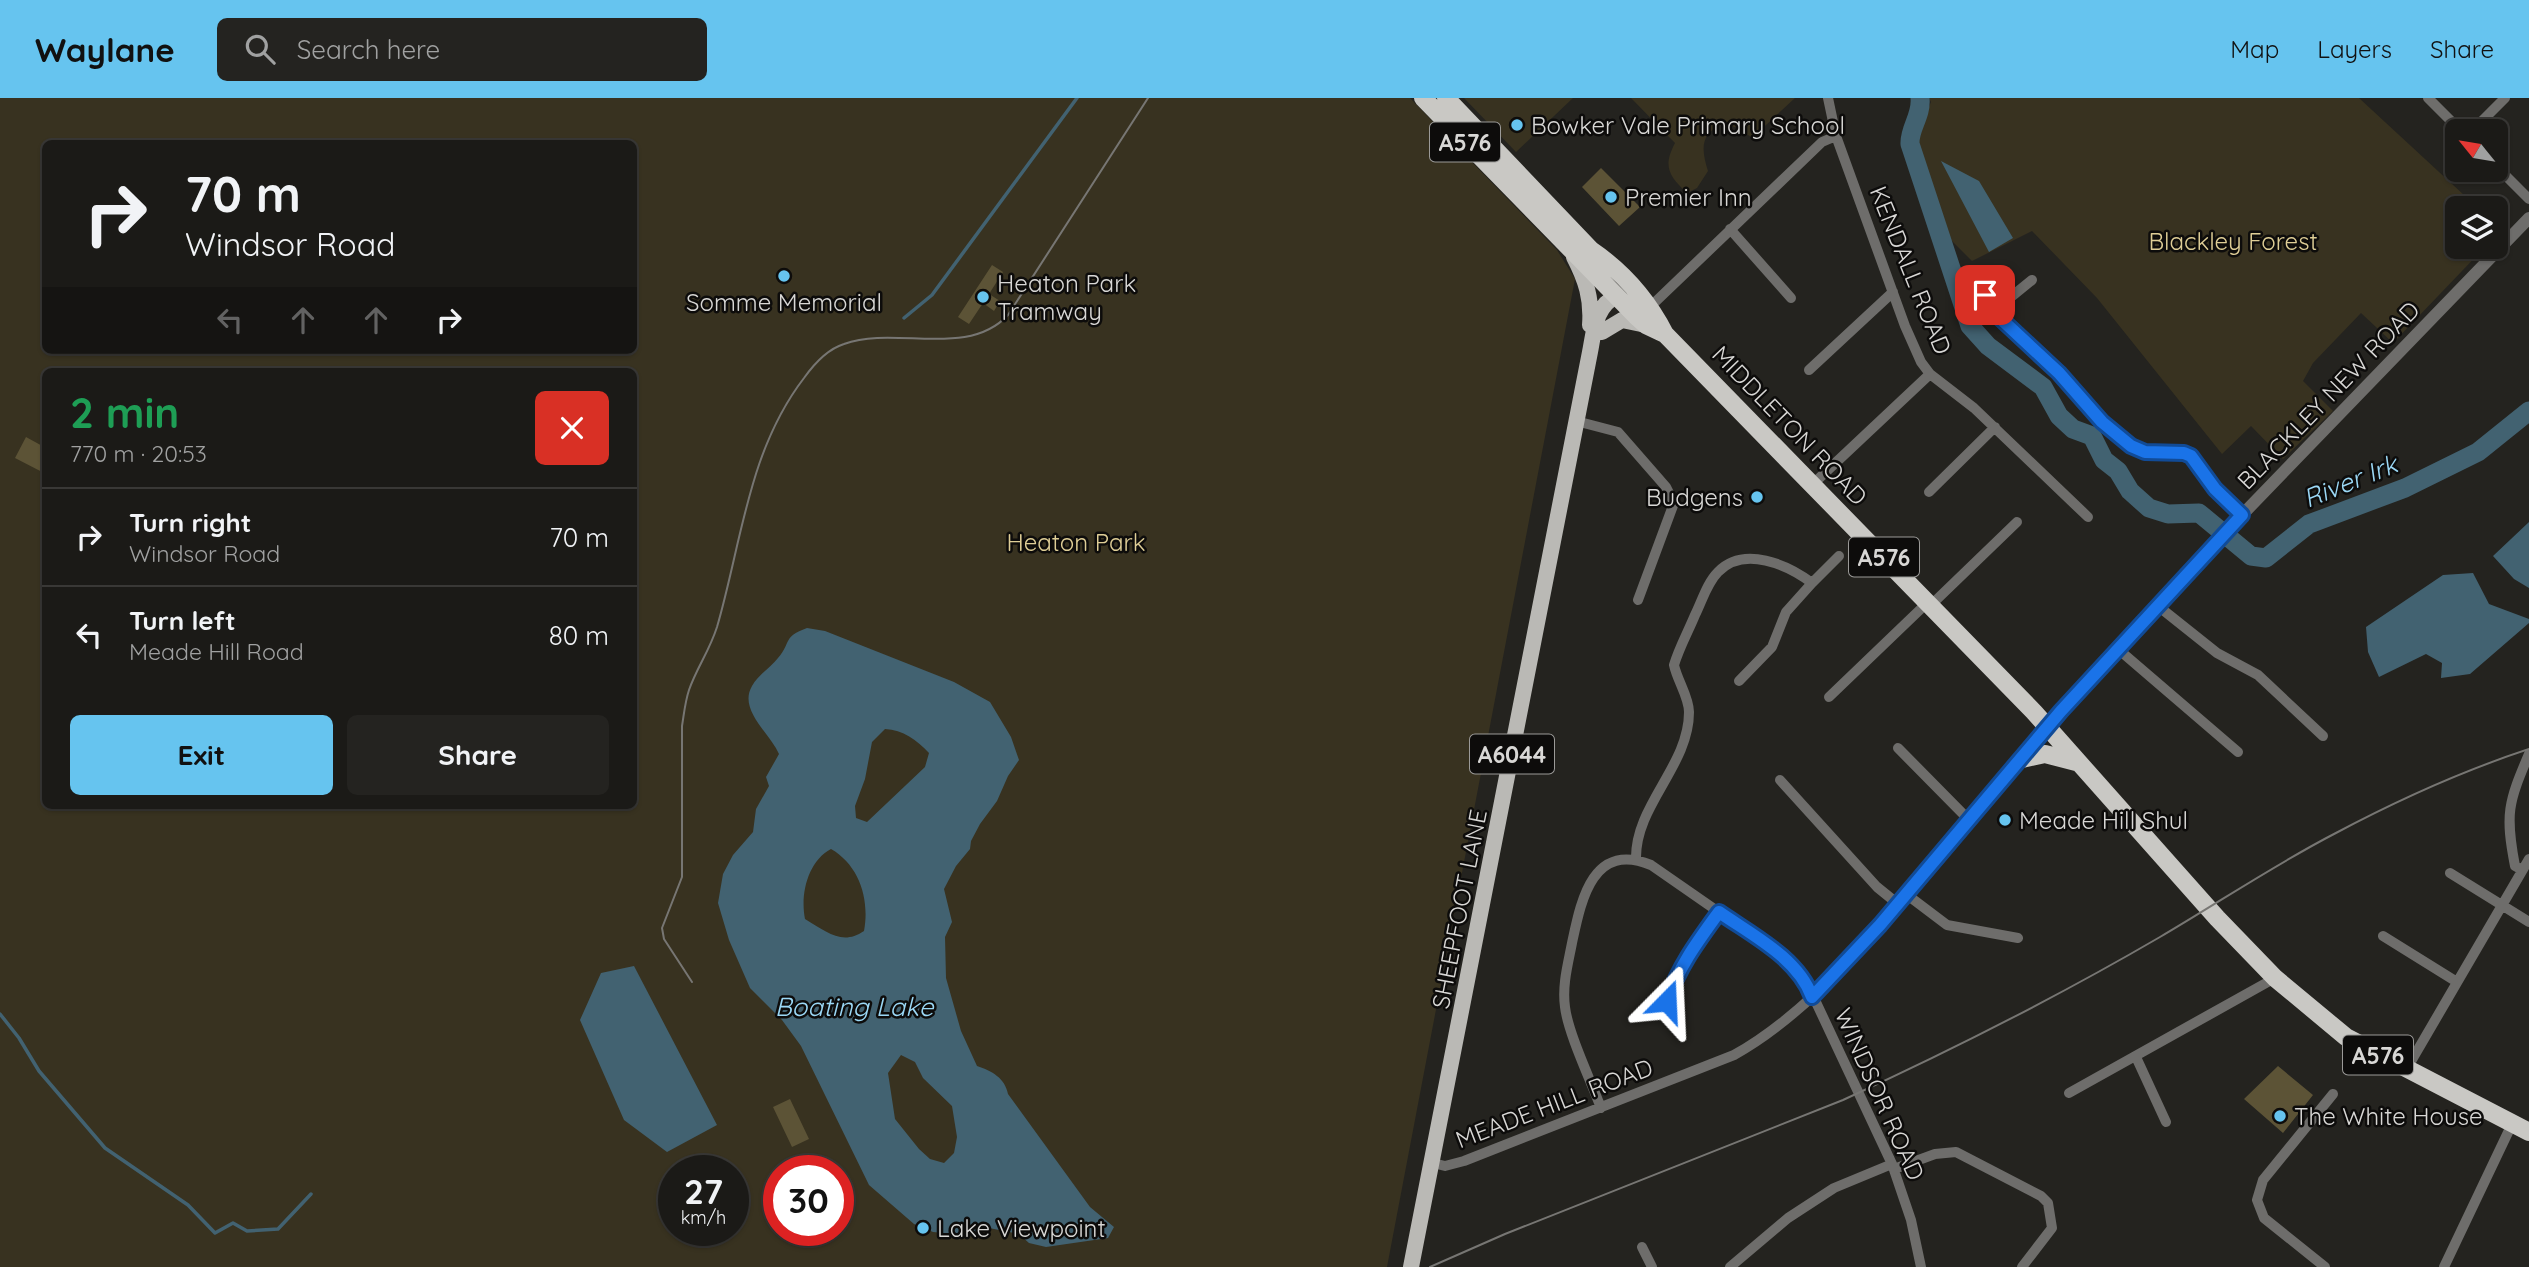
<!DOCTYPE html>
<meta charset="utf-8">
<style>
body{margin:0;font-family:Quicksand,sans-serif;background:#242320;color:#f1f3f6;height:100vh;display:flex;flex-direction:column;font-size:26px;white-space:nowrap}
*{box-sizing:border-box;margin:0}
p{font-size:23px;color:#a0a1a1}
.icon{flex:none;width:38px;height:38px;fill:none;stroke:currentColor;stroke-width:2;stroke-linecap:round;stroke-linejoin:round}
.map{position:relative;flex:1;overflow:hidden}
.drawer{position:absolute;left:42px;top:270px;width:595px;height:441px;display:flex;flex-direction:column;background:#1b1a17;border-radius:10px;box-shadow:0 2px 5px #0004,0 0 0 2px #393836}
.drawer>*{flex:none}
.top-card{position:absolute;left:42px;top:42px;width:595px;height:214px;border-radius:10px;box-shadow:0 2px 5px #0004,0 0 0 2px #393836;background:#1b1a17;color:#f1f3f6;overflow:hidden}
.needle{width:46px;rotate:300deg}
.controls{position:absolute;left:2445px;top:21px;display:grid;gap:14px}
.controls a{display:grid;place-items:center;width:63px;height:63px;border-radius:10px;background:#1b1a17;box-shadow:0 2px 5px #0004,0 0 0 2px #393836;font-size:35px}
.speed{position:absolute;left:658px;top:1057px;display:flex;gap:14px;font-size:35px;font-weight:700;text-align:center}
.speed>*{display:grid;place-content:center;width:91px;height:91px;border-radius:50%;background:#1b1a17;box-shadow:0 2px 5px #0004,0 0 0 2px #393836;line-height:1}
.speed small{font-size:18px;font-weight:400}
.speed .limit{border:10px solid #d22;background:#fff;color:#111}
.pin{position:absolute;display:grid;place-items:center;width:60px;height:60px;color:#fff;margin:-30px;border-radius:14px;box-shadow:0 4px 10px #0006}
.me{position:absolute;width:77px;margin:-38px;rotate:21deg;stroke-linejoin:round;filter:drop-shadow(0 0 5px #0008)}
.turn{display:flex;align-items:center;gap:24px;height:147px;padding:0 28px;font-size:32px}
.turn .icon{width:91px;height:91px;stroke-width:2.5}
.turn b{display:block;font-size:49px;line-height:60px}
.lanes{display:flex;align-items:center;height:66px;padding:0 28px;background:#0003;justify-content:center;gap:35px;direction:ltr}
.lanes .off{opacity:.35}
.round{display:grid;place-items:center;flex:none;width:74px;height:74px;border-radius:10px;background:#242320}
.summary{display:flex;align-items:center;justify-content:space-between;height:119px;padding:0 28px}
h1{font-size:42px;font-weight:800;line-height:52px;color:#1e9e55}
.primary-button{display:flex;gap:14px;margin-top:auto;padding:14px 28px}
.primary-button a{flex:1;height:80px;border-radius:10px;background:#66c4ef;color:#111;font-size:28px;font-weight:800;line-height:80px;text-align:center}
.primary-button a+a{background:#242320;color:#f1f3f6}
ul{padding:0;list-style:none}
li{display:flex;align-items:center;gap:21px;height:98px;padding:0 28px;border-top:2px solid #393836}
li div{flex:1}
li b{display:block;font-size:26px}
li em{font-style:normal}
header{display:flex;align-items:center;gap:42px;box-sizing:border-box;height:98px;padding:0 35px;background:#66c4ef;color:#111}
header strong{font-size:33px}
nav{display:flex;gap:38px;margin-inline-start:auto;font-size:24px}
.search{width:490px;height:63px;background:#242320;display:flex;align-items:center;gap:18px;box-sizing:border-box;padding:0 24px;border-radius:10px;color:#a0a1a1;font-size:26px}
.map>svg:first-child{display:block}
.green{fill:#383220;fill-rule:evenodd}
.water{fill:#426271;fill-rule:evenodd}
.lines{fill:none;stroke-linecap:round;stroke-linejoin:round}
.stream{stroke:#426271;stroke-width:3.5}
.river{stroke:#426271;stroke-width:19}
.building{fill:#5c5336}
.minor{stroke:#6e6d6b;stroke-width:10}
.tertiary{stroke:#6e6d6b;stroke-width:12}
.primary{stroke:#bab9b5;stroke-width:16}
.trunk{stroke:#c9c8c4;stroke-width:18}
.tram{stroke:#777673;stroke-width:2}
.route-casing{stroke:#114b97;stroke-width:18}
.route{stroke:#1a73e8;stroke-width:12}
.poi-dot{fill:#66c4ef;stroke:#0d0c0b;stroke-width:2.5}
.labels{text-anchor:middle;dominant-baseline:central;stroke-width:5;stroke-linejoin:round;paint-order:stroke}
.shield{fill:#0d0c0b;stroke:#9b9a98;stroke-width:2}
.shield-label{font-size:23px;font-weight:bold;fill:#d8d7d5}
.poi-label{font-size:24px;fill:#d8d7d5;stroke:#0d0c0b;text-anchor:start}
.park-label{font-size:24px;fill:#dfce96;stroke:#0d0c0b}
.street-label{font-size:24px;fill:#d8d7d5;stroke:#0d0c0b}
.water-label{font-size:26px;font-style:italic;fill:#9bd8f6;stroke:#0d0c0b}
</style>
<header>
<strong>Waylane</strong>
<div class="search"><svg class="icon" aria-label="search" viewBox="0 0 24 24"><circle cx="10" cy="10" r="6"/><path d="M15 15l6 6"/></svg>Search here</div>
<nav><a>Map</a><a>Layers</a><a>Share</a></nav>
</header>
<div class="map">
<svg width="2529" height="1169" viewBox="0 0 2529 1169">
<rect width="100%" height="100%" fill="#24231f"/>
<path class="green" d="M0,0H1410L1557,152L1575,181L1387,1169H0ZM46,46H634V252H46ZM46,273H634V707H46ZM674,1073H733V1132H674ZM779,1073H838V1132H779Z
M1464,0H1573L1516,54Z
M1631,0H1795L1752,40L1740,31L1723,25C1700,37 1701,50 1708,73L1697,90L1687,95C1668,77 1663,68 1675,45Z
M1929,0H2359L2478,110H2457V149H2485L2393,245L2361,215L2313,265L2303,283L2333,313L2283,361L2251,328L2222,356L2097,200L2032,133L1972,163L1947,138L1915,40L1931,4Z"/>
<path class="water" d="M1941,63L1979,83L2013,140L1989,154Z
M2529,424V490L2514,481L2493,458Z
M2473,475L2489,506L2529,521V525L2470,576L2441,580L2442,565L2426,556L2379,579L2368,554L2366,529L2443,477Z
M807,530L825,533L954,584L990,604L1011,639L1019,662L1008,678L997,703L980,726L971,743L970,751L956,768L944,791L952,824L945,839L946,880L961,933L977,968C992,973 1005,980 1008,996L1090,1109L1114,1129L1108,1140L1046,1149L1029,1145L1019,1136L989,1130L974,1138L933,1134L914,1126L869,1087L801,948L782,922L750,890L729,842L718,805L723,776L733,757L753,734L756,711L769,688L766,679L779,656C770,635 738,612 752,588C759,576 770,570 778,560C792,544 782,539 807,530ZM885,631C903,632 917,642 929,655L925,669L867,724L856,720L855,708L865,681L872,644ZM831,751C859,767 870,801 864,833C842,848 827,834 805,821C800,796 808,763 831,751ZM901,957L915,964L923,980L952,1008L957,1039L954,1055L944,1065L930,1061L919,1051L895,1021L888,975Z
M634,868L717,1027L667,1054L624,1022L580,922L601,875Z"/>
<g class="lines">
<path class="stream" d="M904,220L932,197L1077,0
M0,916L19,940L39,973L105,1050L188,1107L215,1135L233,1125L247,1133L278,1131L311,1096"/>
<path class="river" d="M1920,0C1922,18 1909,30 1910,46L1970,228L1988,248L2043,289L2059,318L2073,331L2092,338L2104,362L2118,373L2130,393L2149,410L2168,416L2199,415L2251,458L2266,460L2309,426L2405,390L2478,354L2529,313"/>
</g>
<path class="building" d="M1601,70L1640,109L1619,128L1582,89Z
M992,167L1003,174L989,196L1000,203L994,213L983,205L969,226L958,219Z
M26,339L46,350V376L15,360Z
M2278,968L2313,997L2283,1035L2244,1001Z
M790,1001L809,1041L792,1049L773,1009Z"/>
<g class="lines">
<path class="minor" d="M1828,0L1836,38L1905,228L1921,264L1930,276L1974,310L2088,419
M2428,0L2461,33
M2472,33L2505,0
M2496,68L2529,101
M1730,131L1791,200
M1985,197L2000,220L2059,275L2102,324L2131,348L2145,354L2184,355L2191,358L2215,391L2242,417
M1651,208L1822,44L1836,38
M1995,212L2032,182
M1809,272L1893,194
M1576,323L1618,334L1666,389L1674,405L1638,502
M1813,386L1930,276
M1929,394L1995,329
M1812,485L1839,458
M1931,507L2017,424
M2158,508L2217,555L2258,577L2323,638
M2118,551L2238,654
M1829,599L1928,504
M1898,650L1970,723
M1780,682L1877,789L1898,806
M1636,761C1635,707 1689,668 1689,614C1689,599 1677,582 1674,567C1679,550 1688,534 1695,517C1702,503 1707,485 1718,474C1744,447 1788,467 1812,485L1786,514L1772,549L1739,583
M2522,772L2515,768C2505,716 2508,705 2529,656
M2450,775L2529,824
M1906,796L1947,827L2018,840
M2383,838L2457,884
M1668,913C1666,875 1698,842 1719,814
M2136,959L2166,1024
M2406,972L2529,761
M2069,995L2275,880
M1601,1010C1591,983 1568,935 1565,909C1562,887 1568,866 1572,845C1581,803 1592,743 1651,767L1782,858L1807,885L1892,1066L1911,1122L1921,1169
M1433,1065L1445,1068L1464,1063L1734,957C1776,934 1814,899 1847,865L2047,630
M1894,1071L1935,1056L1956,1054L2041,1098L2048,1105L2052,1130L2022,1169
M1642,1149L1652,1169
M1730,1169L1788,1120L1834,1090L1892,1066
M2325,1169L2264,1120L2257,1102L2263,1082L2333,996
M2444,1169L2512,1026"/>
<path class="tertiary" d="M2047,630L2242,417L2529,120"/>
<path class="primary" d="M1574,159C1586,182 1592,201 1590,227
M1602,234L1622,222L1646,227
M1411,1169L1590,254C1594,234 1595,207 1617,198"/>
<path class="trunk" d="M1423,0L1636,218L1646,227L1665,236
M1446,0L1591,152C1622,173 1648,203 1665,236L2034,614L2217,820L2275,880L2346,939L2529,1034
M2022,661L2045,656L2076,664"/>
<path class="tram" d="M692,884L664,841L662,830L682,779V628C684,616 685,604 689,592C697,569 709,554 717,529C742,443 748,353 804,280C814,266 828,251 844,246C895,227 967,261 1008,217L1148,0
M1430,1169L1505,1136L1843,1002C1952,952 2057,899 2160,839C2218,805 2274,767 2334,736C2396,703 2462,673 2529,651"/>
</g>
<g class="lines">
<defs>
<path id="route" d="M1667,903C1679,868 1698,843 1719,814C1752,837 1798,860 1812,899L1880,827L2061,613L2242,417L2215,391L2191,358L2184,355L2145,354L2131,348L2102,324L2059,275L2000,220L1985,197"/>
</defs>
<use href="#route" class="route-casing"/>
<use href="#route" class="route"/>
</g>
<g class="poi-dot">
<circle cx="1517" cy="27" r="7"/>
<circle cx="1611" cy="99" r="7"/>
<circle cx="784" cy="178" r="7"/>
<circle cx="983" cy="199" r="7"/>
<circle cx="1757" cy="399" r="7"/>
<circle cx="2005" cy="722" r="7"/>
<circle cx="2280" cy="1018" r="7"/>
<circle cx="923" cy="1130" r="7"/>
</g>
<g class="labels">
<g class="shield">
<rect x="1430" y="24.5" width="70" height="39" rx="5"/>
<rect x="1849" y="439.5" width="70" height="39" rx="5"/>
<rect x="1470" y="636.5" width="84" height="39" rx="5"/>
<rect x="2343" y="937.5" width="70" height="39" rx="5"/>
</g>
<g class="shield-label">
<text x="1465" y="44">A576</text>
<text x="1884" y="459">A576</text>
<text x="1512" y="656">A6044</text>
<text x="2378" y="957">A576</text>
</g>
<g class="poi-label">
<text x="1531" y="27">Bowker Vale Primary School</text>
<text x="1625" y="99">Premier Inn</text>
<text x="997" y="185">Heaton Park<tspan x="997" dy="28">Tramway</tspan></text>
<text x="784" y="204" text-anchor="middle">Somme Memorial</text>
<text x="1743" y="399" text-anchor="end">Budgens</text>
<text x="2019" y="722">Meade Hill Shul</text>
<text x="2294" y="1018">The White House</text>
<text x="937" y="1130">Lake Viewpoint</text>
</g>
<g class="park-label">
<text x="2233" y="143">Blackley Forest</text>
<text x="1076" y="444">Heaton Park</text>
</g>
<g class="street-label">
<text transform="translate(1911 172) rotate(68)">KENDALL ROAD</text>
<text transform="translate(2328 297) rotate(-46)">BLACKLEY NEW ROAD</text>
<text transform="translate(1790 327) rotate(46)">MIDDLETON ROAD</text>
<text transform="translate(1459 811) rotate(-79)">SHEEPFOOT LANE</text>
<text transform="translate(1880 996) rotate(66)">WINDSOR ROAD</text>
<text transform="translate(1554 1005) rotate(-21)">MEADE HILL ROAD</text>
</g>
<g class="water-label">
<text transform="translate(2350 383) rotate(-22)">River Irk</text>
<text x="854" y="908">Boating Lake</text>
</g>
</g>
</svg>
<div class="controls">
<a><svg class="needle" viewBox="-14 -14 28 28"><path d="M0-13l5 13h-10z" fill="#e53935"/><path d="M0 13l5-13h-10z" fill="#a0a1a1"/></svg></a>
<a><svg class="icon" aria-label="layers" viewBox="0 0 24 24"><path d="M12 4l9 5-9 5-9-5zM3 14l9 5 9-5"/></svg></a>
</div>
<div class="speed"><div>27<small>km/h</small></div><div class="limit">30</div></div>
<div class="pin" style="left:1985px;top:197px;background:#d93025"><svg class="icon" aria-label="arrive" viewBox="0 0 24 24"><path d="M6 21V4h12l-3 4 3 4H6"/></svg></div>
<svg class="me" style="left:1667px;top:903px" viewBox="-20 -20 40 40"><path d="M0-17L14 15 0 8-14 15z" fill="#1a73e8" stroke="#fff" stroke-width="4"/></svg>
<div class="top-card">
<div class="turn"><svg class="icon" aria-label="right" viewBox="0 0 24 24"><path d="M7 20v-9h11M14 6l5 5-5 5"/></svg><div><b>70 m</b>Windsor Road</div></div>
<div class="lanes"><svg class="icon off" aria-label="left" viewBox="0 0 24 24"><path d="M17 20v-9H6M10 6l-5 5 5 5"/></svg><svg class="icon off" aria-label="ahead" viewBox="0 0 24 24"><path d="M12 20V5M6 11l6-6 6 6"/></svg><svg class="icon off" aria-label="ahead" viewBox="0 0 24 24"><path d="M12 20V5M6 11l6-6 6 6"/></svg><svg class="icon" aria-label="right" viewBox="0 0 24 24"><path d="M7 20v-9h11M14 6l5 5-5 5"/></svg></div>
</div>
<section class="drawer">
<div class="summary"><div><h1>2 min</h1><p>770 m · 20:53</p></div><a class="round" style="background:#d93025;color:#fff"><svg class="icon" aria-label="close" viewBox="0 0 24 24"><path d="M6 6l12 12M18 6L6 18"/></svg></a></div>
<ul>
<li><svg class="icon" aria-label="right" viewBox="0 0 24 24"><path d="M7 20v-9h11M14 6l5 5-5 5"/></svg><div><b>Turn right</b><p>Windsor Road</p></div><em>70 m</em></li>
<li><svg class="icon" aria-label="left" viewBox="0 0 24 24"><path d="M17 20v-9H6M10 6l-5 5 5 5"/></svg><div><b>Turn left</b><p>Meade Hill Road</p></div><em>80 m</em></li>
</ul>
<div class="primary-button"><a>Exit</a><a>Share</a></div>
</section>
</div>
